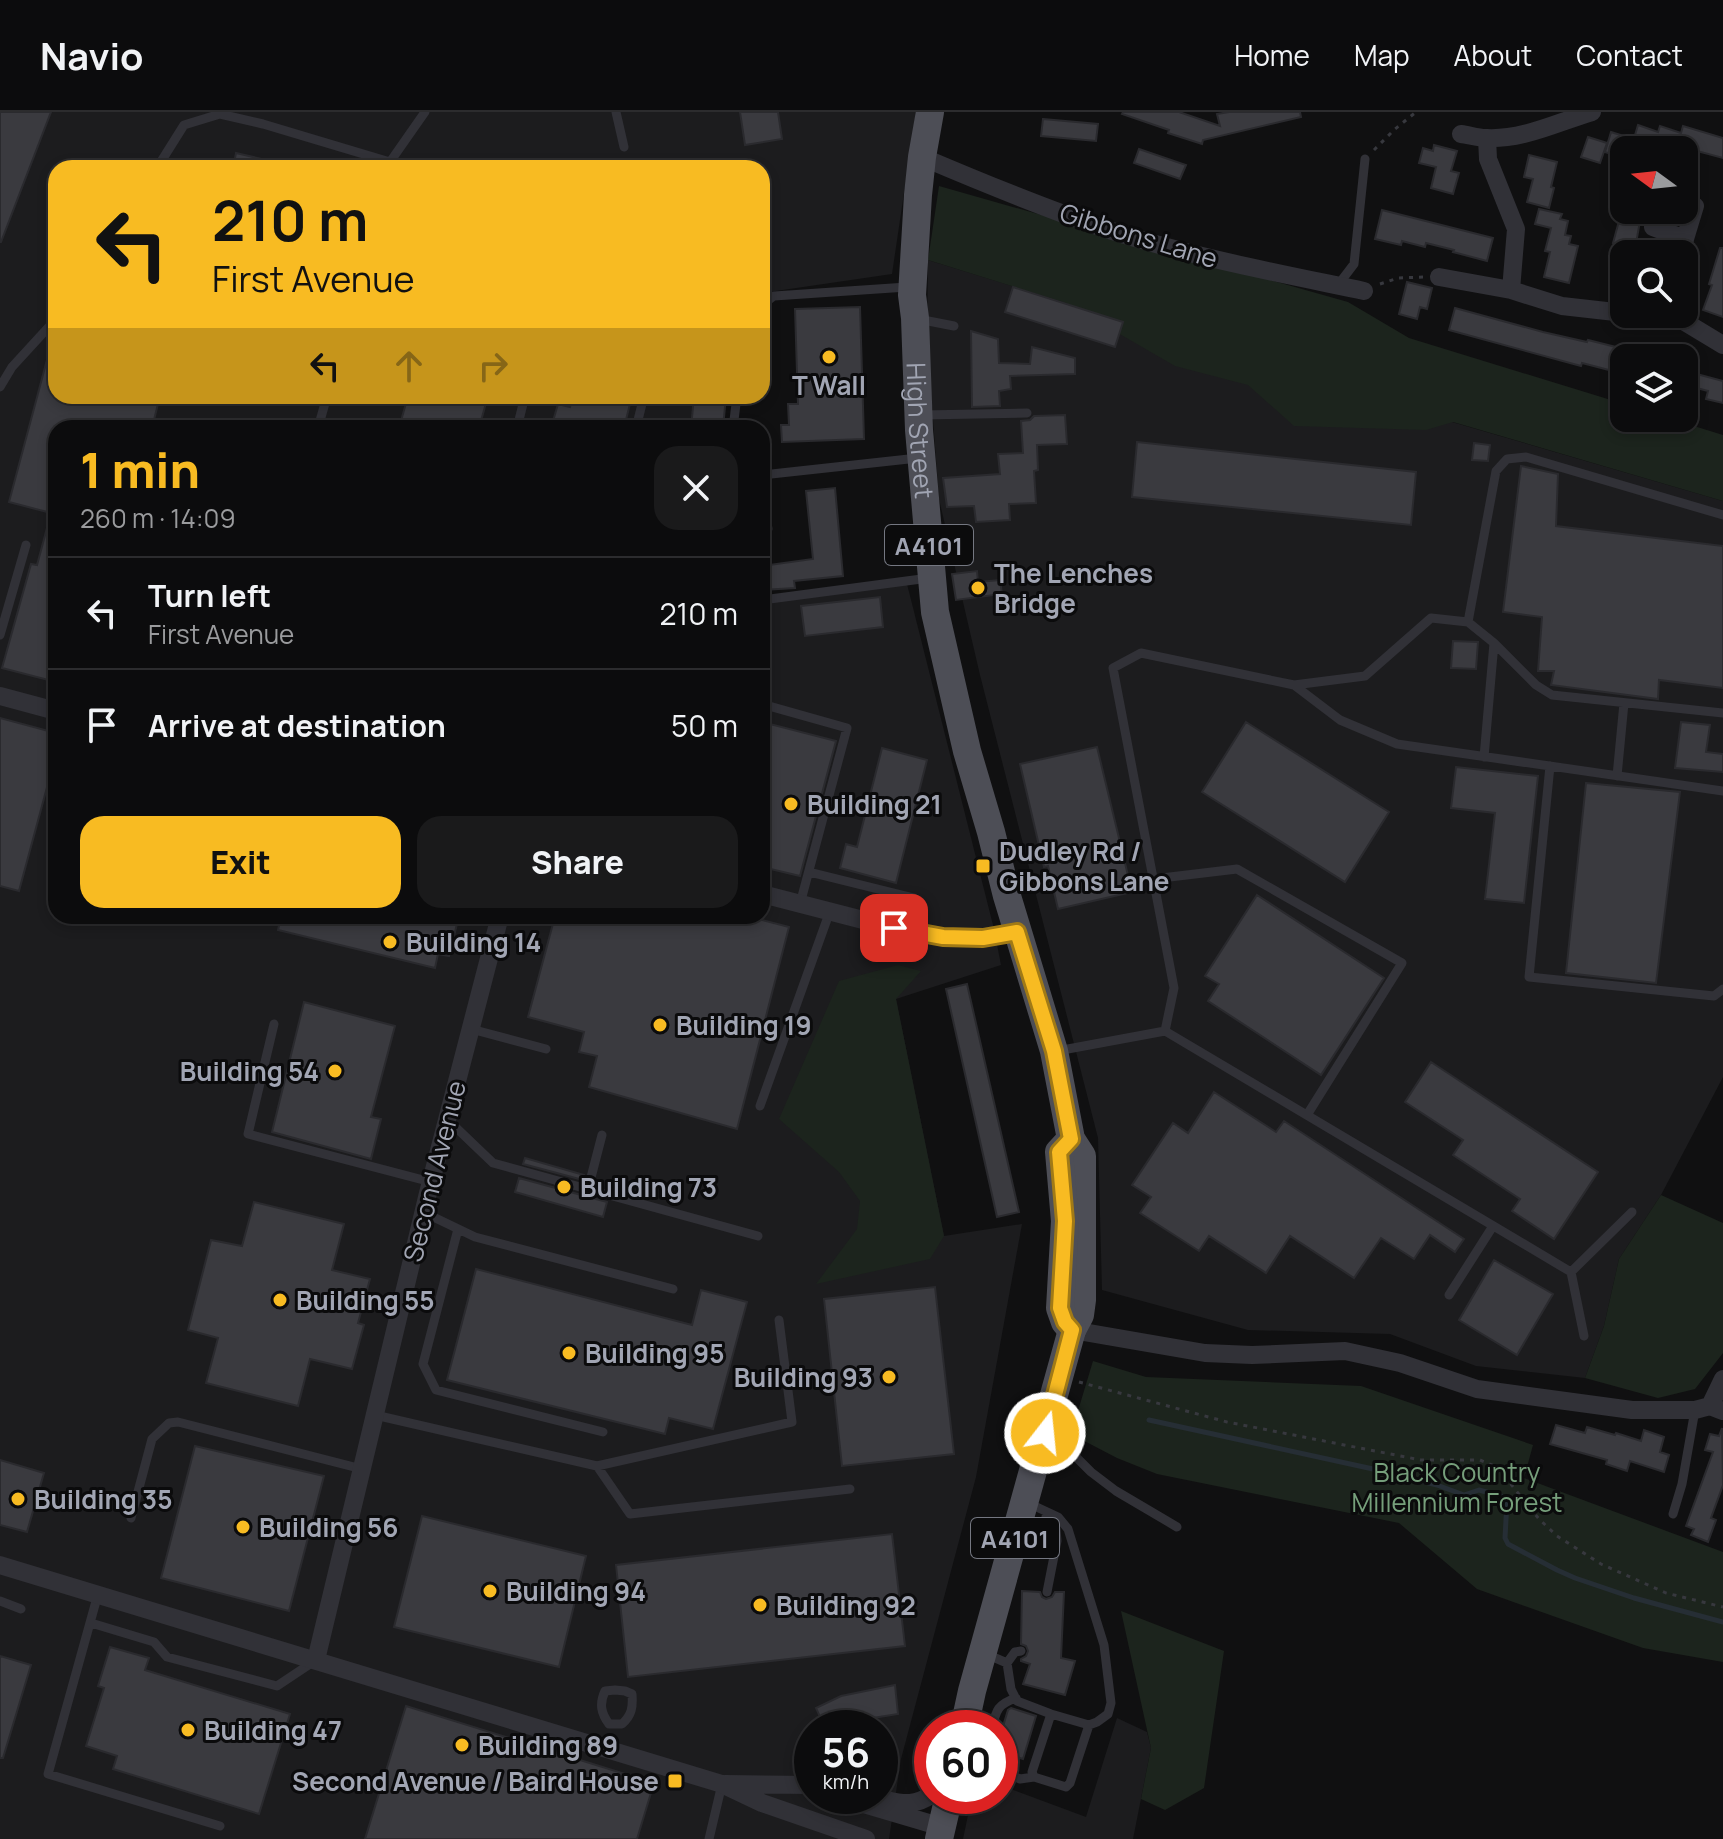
<!DOCTYPE html>
<meta charset="utf-8">
<style>
body{margin:0;font-family:Manrope,sans-serif;background:#1a1a1b;color:#f1f3f6;height:100vh;display:flex;flex-direction:column;font-size:30px;white-space:nowrap}
*{box-sizing:border-box;margin:0}
p{font-size:26px;color:#9a9b9d}
.icon{flex:none;width:44px;height:44px;fill:none;stroke:currentColor;stroke-width:2;stroke-linecap:round;stroke-linejoin:round}
.map{position:relative;flex:1;overflow:hidden}
.sheet{position:absolute;left:48px;top:308px;width:722px;height:504px;display:flex;flex-direction:column;background:#0c0c0d;border-radius:24px;box-shadow:0 4px 12px #0003,0 0 0 2px #2c2c2e}
.sheet>*{flex:none}
.hud{position:absolute;left:48px;top:48px;width:722px;height:244px;border-radius:24px;box-shadow:0 4px 12px #0003,0 0 0 2px #2c2c2e;background:#f8bb22;color:#111;overflow:hidden}
.needle{width:52px;rotate:285deg}
.tools{position:absolute;left:1610px;top:24px;display:grid;gap:16px}
.tools a{display:grid;place-items:center;width:88px;height:88px;border-radius:16px;background:#0c0c0d;box-shadow:0 4px 12px #0003,0 0 0 2px #2c2c2e;font-size:40px}
.speed{position:absolute;left:794px;top:1598px;display:flex;gap:16px;font-size:40px;font-weight:700;text-align:center}
.speed>*{display:grid;place-content:center;width:104px;height:104px;border-radius:50%;background:#0c0c0d;box-shadow:0 4px 12px #0003,0 0 0 2px #2c2c2e;line-height:1}
.speed small{font-size:20px;font-weight:400}
.speed .limit{border:12px solid #d22;background:#fff;color:#111}
.pin{position:absolute;display:grid;place-items:center;width:68px;height:68px;color:#fff;margin:-34px;border-radius:16px;box-shadow:0 4px 12px #0006}
.me{position:absolute;width:88px;margin:-44px;rotate:16deg;stroke-linejoin:round;filter:drop-shadow(0 0 6px #0008)}
.turn{display:flex;align-items:center;gap:28px;height:168px;padding:0 32px;font-size:36px}
.turn .icon{width:104px;height:104px;stroke-width:2.5}
.turn b{display:block;font-size:56px;line-height:68px}
.lanes{display:flex;align-items:center;height:76px;padding:0 32px;background:#0003;justify-content:center;gap:40px;direction:ltr}
.lanes .off{opacity:.35}
.round{display:grid;place-items:center;flex:none;width:84px;height:84px;border-radius:24px;background:#1a1a1b}
.overview{display:flex;align-items:center;justify-content:space-between;height:136px;padding:0 32px}
h1{font-size:48px;font-weight:800;line-height:60px;color:#f8bb22}
.cta{display:flex;gap:16px;margin-top:auto;padding:16px 32px}
.cta a{flex:1;height:92px;border-radius:24px;background:#f8bb22;color:#111;font-size:32px;font-weight:800;line-height:92px;text-align:center}
.cta a+a{background:#1a1a1b;color:#f1f3f6}
ul{padding:0;list-style:none}
li{display:flex;align-items:center;gap:24px;height:112px;padding:0 32px;border-top:2px solid #2c2c2e}
li div{flex:1}
li b{display:block;font-size:30px}
li em{font-style:normal}
header{display:flex;align-items:center;gap:48px;box-sizing:border-box;height:112px;padding:0 40px;background:#0c0c0d;border-bottom:2px solid #2c2c2e}
header strong{font-size:38px}
nav{display:flex;gap:44px;margin-inline-start:auto;font-size:28px}
.map>svg:first-child{display:block}
.built{fill:#1c1c1e;fill-rule:evenodd}
.green{fill:#1c241d}
.lines{fill:none;stroke-linecap:round;stroke-linejoin:round}
.stream{stroke:#262e35;stroke-width:5}
.building{fill:#3a3a3f;stroke:#2a2a2e;stroke-width:2}
.path{stroke:#37383e;stroke-width:3;stroke-dasharray:4 6;stroke-linecap:butt}
.lane{stroke:#313137;stroke-width:9}
.street{stroke:#313137;stroke-width:18}
.primary{stroke:#4d4e56;stroke-width:28}
.route-casing{stroke:#a17a16;stroke-width:20}
.route{stroke:#f8bb22;stroke-width:14}
.poi-dot{fill:#f8bb22;stroke:#0b0b0c;stroke-width:3}
.labels{text-anchor:middle;dominant-baseline:central;stroke-width:6;stroke-linejoin:round;paint-order:stroke}
.shield{fill:#0b0b0c;stroke:#747781;stroke-width:2}
.shield-label{font-size:24px;font-weight:bold;fill:#a1a5b3}
.street-label{font-size:26px;fill:#a1a5b3;stroke:#0b0b0c}
.poi-label{font-size:26px;font-weight:bold;fill:#a1a5b3;stroke:#0b0b0c;text-anchor:start}
.park-label{font-size:26px;fill:#769f7b;stroke:#0b0b0c}
</style>
<header>
<strong>Navio</strong>
<nav><a>Home</a><a>Map</a><a>About</a><a>Contact</a></nav>
</header>
<div class="map">
<svg width="1723" height="1727" viewBox="0 0 1723 1727">
<rect width="100%" height="100%" fill="#101011"/>
<path class="built" d="M0,0H916L892,162L762,181V56H56V284H726L723,316H56V804H762V487L907,472L994,817L1001,853L896,887L944,1124L1022,1112L976,1365L901,1647L889,1727H0ZM812,1616H880V1684H812Z
M928,148L1452,310L1723,389V965L1661,1083L1619,1147L1604,1214L1585,1266L1476,1254L1390,1222L1248,1218L1102,1178L1098,1026L980,563L939,387L927,228Z
M1117,1606L1147,1620L1151,1636L1133,1727H963L972,1684H1000V1673L1086,1705Z"/>
<path class="green" d="M939,74L1348,190L1409,226L1624,292V306H1668L1723,323V389L1453,310L1426,318L1294,314L1248,273L1175,254L1066,191L928,148Z
M898,853L921,859L896,887L944,1124L930,1147L816,1172L857,1117L860,1089L839,1060L779,1007L839,869Z
M1661,1083L1723,1111V1241L1695,1277L1658,1286L1585,1266L1604,1214L1619,1147Z
M1093,1249L1146,1265L1361,1274L1533,1333L1524,1366L1723,1440V1550L1643,1536L1477,1477L1399,1411L1157,1362L1117,1346L1071,1322Z
M1121,1499L1224,1539L1204,1676L1165,1698L1141,1687L1151,1636Z"/>
<g class="lines">
<path class="stream" d="M1149,1308L1373,1357L1437,1373L1464,1383L1479,1378L1501,1384L1507,1389L1505,1426L1508,1432L1557,1458L1575,1466L1634,1486L1723,1510"/>
</g>
<path class="building" d="M0,0H51L1,130H0Z
M740,0H778L782,27L745,33Z
M1123,0H1179L1220,14L1217,2L1229,0H1300L1301,5L1203,28L1202,32L1168,21L1169,18L1122,2Z
M1043,7L1098,12L1096,29L1041,24Z
M1638,13L1658,20L1660,14L1681,21L1683,14L1723,26V46L1675,33L1673,38L1652,33L1651,38H1647L1632,33Z
M1611,20L1630,26L1626,38H1624V46L1605,40Z
M1588,25L1607,31L1600,51L1581,45Z
M1434,33L1457,39L1451,59L1459,61L1453,82L1431,76L1436,55L1419,51L1423,36L1433,39Z
M1139,37L1186,53L1180,67L1134,51Z
M236,41L279,51V56H233Z
M1529,43L1557,50L1551,75L1554,76L1549,96L1527,90L1533,67L1524,65Z
M1539,97L1562,102L1560,107L1568,109L1565,123L1571,124L1569,132L1578,134L1569,171L1544,165L1550,140L1545,139L1551,116L1535,112Z
M1382,98L1493,126L1487,149L1453,140L1454,138L1426,131L1425,135L1402,129L1401,133L1375,127Z
M1622,98H1642L1635,137L1613,131Z
M1720,136H1723V205L1703,198L1712,173L1709,172Z
M1407,170L1432,176L1427,197L1420,195L1417,207L1399,202Z
M1013,175L1123,210L1115,235L1005,200Z
M860,195L864,327L782,330L781,313H789L788,292H798L795,197Z
M1455,196L1543,220L1587,230L1588,228L1624,237V262L1582,251L1581,254L1449,218Z
M971,219L998,227L999,251L1030,252L1032,235L1075,246V262L1010,264L1011,277L999,279L1000,294L972,295Z
M52,229L56,230V284H160L152,316H56V570L2,556L31,452L37,453L51,401L9,390Z
M1629,232L1666,242L1665,246H1626Z
M1693,261L1723,269V291L1706,287L1708,279L1689,274Z
M408,284H488L479,316H399Z
M573,284H632L624,316H551L558,292L570,295Z
M694,284H726L723,316H691Z
M1065,303L1067,332L1037,333L1038,358L1034,359L1036,391L1009,392L1010,408L976,410L974,394L947,395L943,366L1000,362L998,342L1023,341L1021,309L1030,308L1034,304Z
M1137,330L1416,360L1411,413L1132,385Z
M1474,331L1490,333L1488,349L1472,348Z
M1521,354L1558,362L1556,414L1723,434V576L1659,568L1658,587L1551,573L1554,559H1538L1542,505L1503,500Z
M835,376L843,464L794,469L795,476L762,478V454L813,447L806,379Z
M977,459L978,470L1000,468L1002,482L956,488L952,462Z
M880,485L883,515L805,524L801,494Z
M1453,529L1478,530L1476,557L1451,556Z
M0,606L56,621V642L19,779L0,774Z
M762,610L836,629L800,764L762,755Z
M1246,610L1389,700L1345,770L1202,680Z
M1681,610L1710,613L1706,640L1723,642V660L1675,656Z
M1097,635L1132,780L1058,797L1048,754L1044,755L1020,652Z
M882,636L927,648L896,771L840,756L846,732L857,735Z
M1456,655L1538,664L1524,791L1485,787L1495,701L1451,696Z
M1586,671L1680,680L1656,871L1566,861Z
M1257,783L1384,866L1321,963L1208,889L1219,872L1205,864Z
M281,804H459L449,844L438,842L435,856L278,818Z
M555,804H747L789,815L737,1017L589,975L597,944L579,940L584,920L528,905Z
M967,872L1019,1100L997,1105L946,877Z
M304,890L395,914L371,1005L381,1007L371,1047L272,1020Z
M1431,950L1598,1060L1554,1127L1512,1099L1520,1087L1453,1043L1463,1028L1405,990Z
M1214,980L1276,1020L1284,1009L1464,1127L1455,1140L1430,1123L1414,1147L1381,1126L1354,1166L1290,1124L1266,1161L1209,1124L1199,1139L1140,1101L1151,1085L1132,1073L1173,1011L1188,1021Z
M525,1046L584,1063L583,1068L523,1052Z
M519,1066L607,1090L603,1105L515,1080Z
M254,1090L344,1112L332,1158L370,1167L358,1211L364,1213L352,1257L310,1247L298,1294L206,1271L218,1226L188,1218L211,1128L242,1134Z
M1494,1148L1553,1182L1517,1243L1459,1208Z
M476,1157L692,1213L701,1178L747,1190L713,1317L669,1306L665,1322L447,1268Z
M935,1175L954,1342L842,1354L824,1187Z
M1556,1313L1585,1321L1587,1315L1615,1323L1616,1321L1641,1329L1644,1318L1664,1325L1660,1340L1669,1343L1664,1360L1630,1349L1627,1359L1606,1352L1607,1348L1550,1332Z
M1722,1316L1723,1373L1711,1406L1716,1408L1708,1430L1691,1423L1694,1417L1686,1414L1713,1340L1705,1338L1710,1322L1719,1324Z
M195,1334L324,1364L289,1499L161,1466Z
M0,1348L44,1361L27,1420L0,1413Z
M422,1404L586,1444L559,1555L394,1515Z
M892,1422L905,1534L628,1565L616,1453Z
M1022,1479L1040,1480L1042,1485L1046,1487L1052,1485L1055,1480H1064L1061,1546L1075,1549L1065,1583L1023,1572L1030,1552L1021,1549V1547L1026,1544L1028,1539L1026,1534L1021,1532Z
M110,1535L149,1546L145,1558L290,1602L259,1702L113,1657L117,1644L86,1634L104,1576L98,1574Z
M0,1544L31,1553L3,1646H0Z
M895,1573L898,1602L873,1606L843,1616H825L816,1596L841,1584Z
M406,1594L654,1671L637,1727H365Z
M1011,1596L1036,1604L1023,1647L1000,1640V1624L1008,1598Z"/>
<g class="lines">
<path class="path" d="M1374,38L1395,17L1416,0
M1380,172L1398,166L1424,165
M1079,1270L1227,1310L1421,1348H1480L1497,1355L1539,1407L1557,1424L1601,1452L1666,1481L1723,1495"/>
<path class="lane" d="M616,0L624,35
M390,50L425,0
M157,56L184,13L220,2L263,12L390,50L389,56
M1338,173L1354,152L1365,47
M762,193L774,184L907,175
M918,207L954,214
M0,275L12,255L56,207
M922,303L1027,301
M318,316L327,284
M517,316L525,284
M636,316L644,284
M733,316L737,284
M762,363L918,346
M762,380L768,417
M762,488L929,466
M1468,510L1494,531L1536,573L1552,583L1723,601
M0,523L26,433
M1294,573L1340,608L1397,632L1723,679
M762,592L847,616L800,792
M1484,645L1494,531
M1550,654L1529,865L1714,884L1723,877
M1617,664L1624,591
M809,760L914,786
M1153,767L1237,757L1402,851L1307,1003
M274,912L248,1022L431,1070
M471,917L546,937
M1165,919L1174,876L1113,556L1141,541L1294,573L1365,564L1431,506L1468,510L1496,359L1507,347L1526,345L1723,403
M1057,939L1165,919L1571,1160L1632,1100
M760,994L830,799
M447,1007L493,1051L758,1124
M588,1077L602,1023
M423,1100L475,1125L673,1177
M458,1117L423,1252L436,1278L603,1320
M1571,1160L1584,1224
M1449,1183L1493,1114
M375,1303L597,1354L792,1310L779,1208
M1047,1323L1072,1341L1091,1360L1116,1379L1177,1415
M597,1354L630,1402L850,1377
M1028,1391L1058,1405L1068,1417L1104,1533L1111,1591L1108,1602L1097,1610L1089,1613L1070,1671L1066,1675L1034,1665L1032,1660L1051,1602
M1047,1400L1046,1405L1056,1417L1057,1429L1047,1480
M1673,1402L1682,1372L1695,1298
M131,1406L152,1327L169,1311L178,1310L362,1357
M98,1482L48,1662L220,1714
M0,1489L21,1497
M91,1511L154,1530L167,1545L277,1574L313,1550
M986,1542L1007,1551L1011,1577L1017,1589L1051,1602L1089,1613
M1007,1551L1015,1540L1021,1539
M615,1578L625,1579L632,1582C633,1595 632,1603 622,1612H609C601,1601 599,1592 605,1579Z
M992,1616C996,1598 998,1592 1016,1586
M1000,1659L1020,1667L1034,1665
M709,1727L722,1672"/>
<path class="street" d="M1461,22C1469,23 1478,26 1486,26C1523,28 1558,10 1592,0
M1487,26L1488,47L1516,117L1511,178
M922,45C983,71 1046,97 1109,118C1192,145 1278,161 1364,179
M1653,115L1685,127
M1683,142L1685,127L1695,94
M1439,165L1511,178L1562,194L1624,201
M1632,202L1651,204H1675L1723,233
M0,584L56,599
M762,782L894,816L943,825L983,826L1017,820
M1072,1218L1205,1241L1252,1243L1345,1239L1400,1251L1477,1277L1632,1298H1695L1710,1294L1723,1299
M1710,1294L1723,1267
M0,1453L722,1672L762,1691L866,1727
M316,1548L428,1081L500,804
M725,1672L812,1673
M837,1684L942,1715
M886,1688C904,1692 916,1694 932,1682"/>
<g class="primary">
<path id="s1" d="M930,0L922,45L918,83L912,183L915,206L919,318L935,500L967,639L991,720L1007,784L1054,939L1071,1027L1082,1044V1188L1080,1203L1072,1218L972,1579L964,1616"/>
<path d="M1071,1027L1059,1040L1065,1109L1060,1196L1065,1210L1072,1218"/>
<path d="M939,1727L949,1684"/>
</g>
</g>
<g class="lines">
<defs>
<path id="route" d="M894,816L943,825L983,826L1017,820L1054,939L1071,1027L1059,1040L1065,1109L1060,1196L1065,1210L1072,1218L1045,1321"/>
</defs>
<use href="#route" class="route-casing"/>
<use href="#route" class="route"/>
</g>
<g class="poi-dot">
<circle cx="829" cy="245" r="8"/>
<circle cx="978" cy="476" r="8"/>
<circle cx="791" cy="692" r="8"/>
<rect x="975" y="746" width="16" height="16" rx="4"/>
<circle cx="390" cy="830" r="8"/>
<circle cx="660" cy="913" r="8"/>
<circle cx="335" cy="959" r="8"/>
<circle cx="564" cy="1075" r="8"/>
<circle cx="280" cy="1188" r="8"/>
<circle cx="569" cy="1241" r="8"/>
<circle cx="889" cy="1265" r="8"/>
<circle cx="18" cy="1387" r="8"/>
<circle cx="243" cy="1415" r="8"/>
<circle cx="490" cy="1479" r="8"/>
<circle cx="760" cy="1493" r="8"/>
<circle cx="188" cy="1618" r="8"/>
<circle cx="462" cy="1633" r="8"/>
<rect x="667" y="1661" width="16" height="16" rx="4"/>
</g>
<g class="labels">
<g class="shield">
<rect x="885" y="413" width="88" height="40" rx="6"/>
<rect x="971" y="1406" width="88" height="40" rx="6"/>
</g>
<g class="shield-label">
<text x="929" y="433">A4101</text>
<text x="1015" y="1426">A4101</text>
</g>
<g class="street-label">
<text transform="translate(1139 123) rotate(17)">Gibbons Lane</text>
<text stroke="none"><textPath href="#s1" startOffset="320">High Street</textPath></text>
<text transform="translate(434 1059) rotate(-76)">Second Avenue</text>
</g>
<g class="poi-label">
<text x="829" y="273" text-anchor="middle">T Wall</text>
<text x="994" y="461">The Lenches<tspan x="994" dy="30">Bridge</tspan></text>
<text x="807" y="692">Building 21</text>
<text x="999" y="739">Dudley Rd /<tspan x="999" dy="30">Gibbons Lane</tspan></text>
<text x="406" y="830">Building 14</text>
<text x="676" y="913">Building 19</text>
<text x="319" y="959" text-anchor="end">Building 54</text>
<text x="580" y="1075">Building 73</text>
<text x="296" y="1188">Building 55</text>
<text x="585" y="1241">Building 95</text>
<text x="873" y="1265" text-anchor="end">Building 93</text>
<text x="34" y="1387">Building 35</text>
<text x="259" y="1415">Building 56</text>
<text x="506" y="1479">Building 94</text>
<text x="776" y="1493">Building 92</text>
<text x="204" y="1618">Building 47</text>
<text x="478" y="1633">Building 89</text>
<text x="659" y="1669" text-anchor="end">Second Avenue / Baird House</text>
</g>
<g class="park-label">
<text x="1457" y="1360">Black Country<tspan x="1457" dy="30">Millennium Forest</tspan></text>
</g>
</g>
</svg>
<div class="tools">
<a><svg class="needle" viewBox="-14 -14 28 28"><path d="M0-13l5 13h-10z" fill="#e53935"/><path d="M0 13l5-13h-10z" fill="#9a9b9d"/></svg></a>
<a><svg class="icon" aria-label="search" viewBox="0 0 24 24"><circle cx="10" cy="10" r="6"/><path d="M15 15l6 6"/></svg></a>
<a><svg class="icon" aria-label="layers" viewBox="0 0 24 24"><path d="M12 4l9 5-9 5-9-5zM3 14l9 5 9-5"/></svg></a>
</div>
<div class="speed"><div>56<small>km/h</small></div><div class="limit">60</div></div>
<div class="pin" style="left:894px;top:816px;background:#d93025"><svg class="icon" aria-label="arrive" viewBox="0 0 24 24"><path d="M6 21V4h12l-3 4 3 4H6"/></svg></div>
<svg class="me" style="left:1045px;top:1321px" viewBox="-20 -20 40 40"><circle r="17" fill="#f8bb22" stroke="#fff" stroke-width="3"/><path d="M0-11L8 9 0 5-8 9z" fill="#fff"/></svg>
<div class="hud">
<div class="turn"><svg class="icon" aria-label="left" viewBox="0 0 24 24"><path d="M17 20v-9H6M10 6l-5 5 5 5"/></svg><div><b>210 m</b>First Avenue</div></div>
<div class="lanes"><svg class="icon" aria-label="left" viewBox="0 0 24 24"><path d="M17 20v-9H6M10 6l-5 5 5 5"/></svg><svg class="icon off" aria-label="ahead" viewBox="0 0 24 24"><path d="M12 20V5M6 11l6-6 6 6"/></svg><svg class="icon off" aria-label="right" viewBox="0 0 24 24"><path d="M7 20v-9h11M14 6l5 5-5 5"/></svg></div>
</div>
<section class="sheet">
<div class="overview"><div><h1>1 min</h1><p>260 m · 14:09</p></div><a class="round"><svg class="icon" aria-label="close" viewBox="0 0 24 24"><path d="M6 6l12 12M18 6L6 18"/></svg></a></div>
<ul>
<li><svg class="icon" aria-label="left" viewBox="0 0 24 24"><path d="M17 20v-9H6M10 6l-5 5 5 5"/></svg><div><b>Turn left</b><p>First Avenue</p></div><em>210 m</em></li>
<li><svg class="icon" aria-label="arrive" viewBox="0 0 24 24"><path d="M6 21V4h12l-3 4 3 4H6"/></svg><div><b>Arrive at destination</b></div><em>50 m</em></li>
</ul>
<div class="cta"><a>Exit</a><a>Share</a></div>
</section>
</div>
